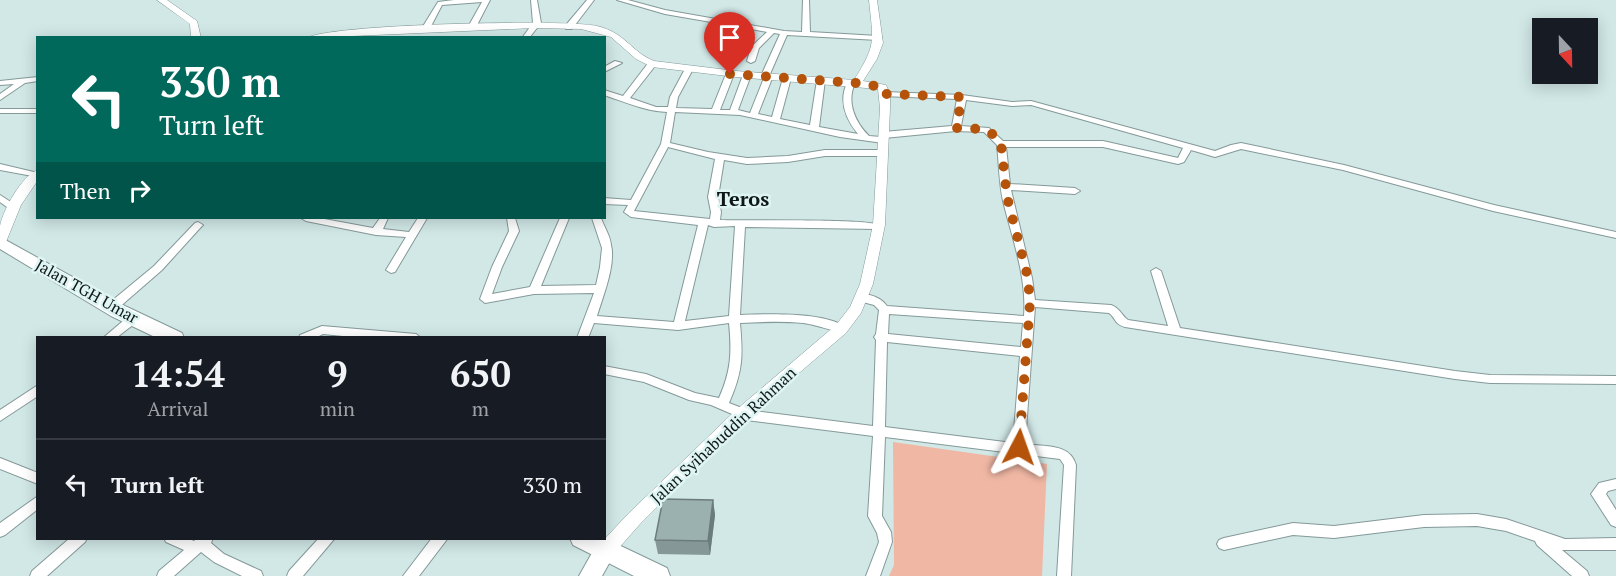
<!DOCTYPE html>
<style>
body{margin:0;font-family:"PT Serif",serif;background:#20242c;color:#f1f3f6;height:100vh;display:flex;flex-direction:column;font-size:22px;white-space:nowrap}
*{box-sizing:border-box;margin:0}
p{font-size:20px;color:#9ea1a6}
.icon{flex:none;width:33px;height:33px;fill:none;stroke:currentColor;stroke-width:2;stroke-linecap:round;stroke-linejoin:round}
.map{position:relative;flex:1;overflow:hidden}
.drawer{position:absolute;left:36px;top:336px;width:570px;height:204px;display:flex;flex-direction:column;background:#171b24;border-radius:0px;box-shadow:0 3px 15px #0003}
.drawer>*{flex:none}
.guide{position:absolute;left:36px;top:36px;width:570px;height:183px;border-radius:0px;box-shadow:0 3px 15px #0003;background:#00695c;color:#fff;overflow:hidden}
.needle{width:39px;rotate:158deg}
.tools{position:absolute;left:1532px;top:18px;display:grid;gap:12px}
.tools a{display:grid;place-items:center;width:66px;height:66px;border-radius:0px;background:#171b24;box-shadow:0 3px 15px #0003;font-size:30px}
.pin{position:absolute;display:grid;place-items:center;width:51px;height:51px;color:#fff;margin:-62px -26px;border-radius:50% 50% 50% 0;rotate:-45deg;box-shadow:0 0 6px #0007}
.pin .icon{rotate:45deg}
.me{position:absolute;width:66px;margin:-33px;rotate:4deg;stroke-linejoin:round;filter:drop-shadow(0 0 4px #0008)}
.turn{display:flex;align-items:center;gap:21px;height:126px;padding:0 24px;font-size:27px}
.turn .icon{width:78px;height:78px;stroke-width:2.5}
.turn b{display:block;font-size:42px;line-height:51px}
.then{display:flex;align-items:center;height:57px;padding:0 24px;background:#0003;gap:12px;font-size:22px}
.eta{display:flex;justify-content:space-evenly;align-items:center;height:102px;text-align:center}
.eta b{font-size:36px;font-weight:600;line-height:42px}
ul{padding:0;list-style:none}
li{display:flex;align-items:center;gap:18px;height:90px;padding:0 24px;border-top:2px solid #363941}
li div{flex:1}
li b{display:block;font-size:22px}
li em{font-style:normal}
.map>svg:first-child{display:block}
.green{fill:#f0b7a4}
.lines{fill:none;stroke-linecap:round;stroke-linejoin:round}
.minor-casing{stroke:#849998;stroke-width:2}
.tertiary-casing{stroke:#849998;stroke-width:1}
.secondary-casing{stroke:#849998;stroke-width:2}
.primary-casing{stroke:#849998;stroke-width:2}
.minor{fill:#fff;fill-rule:evenodd}
.tertiary{fill:#fff;fill-rule:evenodd}
.secondary{fill:#fff;fill-rule:evenodd}
.primary{fill:#fff;fill-rule:evenodd}
.wall{fill:#859897}
.shaded-wall{fill:#6c7c7b}
.building{fill:#9bb1b0;stroke:#6c7c7b;stroke-width:1.5}
.route{stroke:#b45309;stroke-width:10;stroke-dasharray:0 18}
.labels{text-anchor:middle;dominant-baseline:central;stroke-width:5;stroke-linejoin:round;paint-order:stroke}
.street-label{font-size:16px;fill:#101817;stroke:#def5f4}
.quarter-label{font-size:20px;font-weight:bold;fill:#101817;stroke:#def5f4}
</style>
<div class="map">
<svg width="1616" height="576" viewBox="0 0 1616 576">
<rect width="100%" height="100%" fill="#d1e8e7"/>
<path class="green" d="M893,442L1047,464L1042,576H889L894,565Z"/>
<g class="lines">
<defs>
<path id="minor" d="M454,0H490L475,29L468,27L482,2L442,5L429,30H423L422,28L438,2Z
M531,0H537L541,23L529,38H522L533,23Z
M587,0H594L572,29H566V25Z
M617,0H628L665,10L784,31L802,32L803,0H809L810,32L878,36L882,38L878,40L787,35L770,74L773,76L758,114L772,117L783,78L787,76L791,78L780,119L810,125L817,80L821,78L825,80L819,127L858,134C845,118 838,100 848,81H851L855,83C846,102 855,122 869,136L881,137L879,135L883,132L952,126L957,99L882,96L881,94L885,92L962,95L1012,102L1031,101L1215,151L1231,145L1241,143L1344,165L1494,205L1616,232V238L1493,211L1343,170L1241,149L1215,157L1191,150L1184,162L1178,164L1103,147H1006L1010,184L1075,188L1080,191L1075,194L1011,190L1032,278L1035,300L1111,305C1120,308 1121,315 1128,320L1168,326L1151,271L1156,268L1161,271L1180,328L1455,371L1490,375L1616,376V384L1490,383L1455,379L1125,327C1114,324 1116,318 1109,313L1035,307L1025,444C1045,447 1070,443 1076,465L1071,576H1057L1064,465L1060,459L885,437L882,516L891,532L892,542L880,576H866L879,542L877,533L868,516L873,436L746,420L711,405L689,400L644,382L604,374V366L646,374L695,393L719,398C731,371 732,353 729,323L678,330L594,323L588,338H577L594,293L534,294L485,303L480,299L492,267L509,231L507,218H515L519,231L502,267L492,294L530,287L560,218H569L541,286L596,285L600,267L602,248L592,218H601C604,227 610,235 611,245C616,265 603,296 597,316L674,322L698,225L631,217L624,212L628,205L604,204V198L631,200L661,144L667,112C645,111 625,102 604,95V90L623,96L649,62H655V66L630,98L656,107H668L670,97L685,69L689,67L693,69L678,97L676,108L712,109L726,74L730,72L734,74L720,110H730L743,75L747,73L751,75L738,110L750,113L764,78L761,76L780,34L774,33L759,48L755,61L751,63L747,61L751,47L767,32L746,28L729,56H726L722,54L740,27L665,14ZM966,100L1012,106L1031,105L1183,148L1178,158L1103,141H1003L989,128L961,126ZM675,112L740,115L840,137L883,143L887,140L884,138L956,131L984,132L997,145C999,163 999,183 1003,201C1012,238 1027,277 1024,316L887,306C881,298 870,293 859,295L858,298L859,301L874,305L879,310L876,334L874,337L876,340L873,426L747,410L729,403C743,371 743,356 740,323C761,322 782,321 803,323C814,324 838,333 845,332L847,329C830,311 764,314 740,315L745,227L878,229L883,226C873,218 743,221 720,220L721,212L718,197L724,160L747,164L788,162L825,156H882L886,153L882,150H825L788,156L747,158L708,152L670,143ZM668,147L715,159L708,197L711,212L710,219L634,211ZM708,225L714,227L735,226L729,316L685,321ZM889,314L1023,323L1021,347L888,334ZM887,342L1020,356L1013,443L885,427Z
M615,61L622,63L604,72V67Z
M38,77V81L25,83L0,100V94L14,84L0,85V81Z
M0,109H37L38,113H0Z
M0,164L38,173V177L0,170Z
M0,195L17,206L19,208L17,210H11L0,202Z
M301,218H319L373,228L380,218H388L383,229L409,232L418,218H427L395,272L391,273L386,270L406,237L376,235L306,221Z
M198,222L203,225L201,227L162,270L116,310H108L107,307L108,304L154,266L195,223Z
M134,314L139,318L138,321L116,338H103L130,315Z
M322,326L416,334L421,338H363L323,334L315,338H299L300,335Z
M38,385V396L0,421V410Z
M0,458L38,473V484L0,469Z
M1616,479V489L1608,491L1606,494L1616,510V527L1611,525L1591,494L1599,483Z
M38,496V509L5,535L0,537V523Z
M1477,514L1506,519L1565,539L1616,538V550H1562L1587,571L1589,576H1572L1537,545L1535,541L1506,531L1477,526L1424,527L1334,538L1293,535L1224,550L1219,548L1217,544L1219,540L1224,538L1293,523L1334,526L1424,515Z
M70,538H87L85,542L47,576H30L32,571Z
M164,538H187L194,541L197,538H213L211,543L224,554L261,571L263,576H242L214,562L201,552L174,576H157L159,571L184,550L166,542Z
M319,538H335L303,576H287L289,571Z
M432,538H448L419,576H403Z"/>
<path id="tertiary" d="M157,0H167L197,21L201,38H191L190,24Z
M869,0H877L883,43L877,59L863,81L886,85L890,94V108L885,225L873,284L861,313L846,333L746,418L640,524L611,557L605,559L599,557L596,551L599,545L628,514L736,410L836,325L850,307L860,284L873,225L880,108L878,89L736,77L652,67L636,59L611,37L581,29L534,28L307,38C330,24 564,19 597,26C626,33 630,51 654,61L736,71L854,80C877,44 873,41 869,0Z
M38,170V180L21,205L6,242L0,246C0,240 0,232 0,226C3,210 22,175 38,170Z"/>
<path id="secondary" d="M605,541L613,544L616,551L602,576H579L597,544Z"/>
<path id="primary" d="M0,237L125,306L182,333L184,338H157L111,316L0,249Z
M570,538H604L667,568L670,576H634L573,545Z"/>
</defs>
<use href="#minor" class="minor-casing"/>
<use href="#tertiary" class="tertiary-casing"/>
<use href="#secondary" class="secondary-casing"/>
<use href="#primary" class="primary-casing"/>
<use href="#minor" class="minor"/>
<use href="#tertiary" class="tertiary"/>
<use href="#secondary" class="secondary"/>
<use href="#primary" class="primary"/>
</g>
<path class="wall" d="M713,500L715,515L710,555L658,554L655,540Z"/>
<path class="shaded-wall" d="M713,500L715,515L710,555L708,541Z"/>
<path class="building" d="M663,499L713,500L708,541L655,540Z"/>
<g class="lines">
<path class="route" d="M730,74L857,83L882,87L885,94L962,97L956,128C973,129 991,126 1001,144L1007,197L1028,278L1030,303L1019,447"/>
</g>
<g class="labels">
<g class="street-label">
<text transform="translate(87 291) rotate(29)">Jalan TGH Umar</text>
<text transform="translate(723 435) rotate(-43)">Jalan Syihabuddin Rahman</text>
</g>
<g class="quarter-label">
<text x="743" y="198">Teros</text>
</g>
</g>
</svg>
<div class="tools">
<a><svg class="needle" viewBox="-14 -14 28 28"><path d="M0-13l5 13h-10z" fill="#e53935"/><path d="M0 13l5-13h-10z" fill="#9ea1a6"/></svg></a>
</div>
<div class="pin" style="left:730px;top:74px;background:#d93025"><svg class="icon" aria-label="arrive" viewBox="0 0 24 24"><path d="M6 21V4h12l-3 4 3 4H6"/></svg></div>
<svg class="me" style="left:1019px;top:447px" viewBox="-20 -20 40 40"><path d="M0-17L14 15 0 8-14 15z" fill="#b45309" stroke="#fff" stroke-width="4"/></svg>
<div class="guide">
<div class="turn"><svg class="icon" aria-label="left" viewBox="0 0 24 24"><path d="M17 20v-9H6M10 6l-5 5 5 5"/></svg><div><b>330 m</b>Turn left</div></div>
<div class="then">Then<svg class="icon" aria-label="right" viewBox="0 0 24 24"><path d="M7 20v-9h11M14 6l5 5-5 5"/></svg></div>
</div>
<section class="drawer">
<div class="eta">
<div><b>14:54</b><p>Arrival</p></div>
<div><b>9</b><p>min</p></div>
<div><b>650</b><p>m</p></div>
</div>
<ul>
<li><svg class="icon" aria-label="left" viewBox="0 0 24 24"><path d="M17 20v-9H6M10 6l-5 5 5 5"/></svg><div><b>Turn left</b></div><em>330 m</em></li>
</ul>
</section>
</div>
